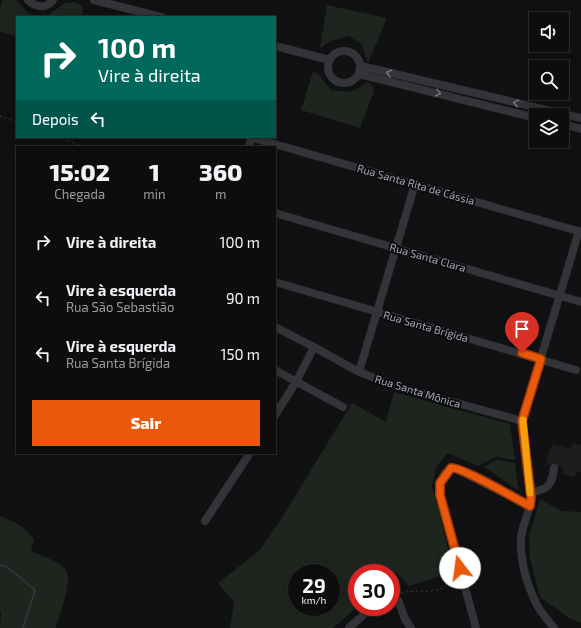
<!DOCTYPE html>
<html lang="pt">
<meta charset="utf-8">
<style>
body{margin:0;font-family:"Exo 2",sans-serif;background:#1b1b1c;color:#f1f3f6;height:100vh;display:flex;flex-direction:column;font-size:15px;white-space:nowrap}
*{box-sizing:border-box;margin:0}
p{font-size:13px;color:#9a9c9e}
.icon{flex:none;width:22px;height:22px;fill:none;stroke:currentColor;stroke-width:2;stroke-linecap:round;stroke-linejoin:round}
.map{position:relative;flex:1;overflow:hidden}
.side{position:absolute;left:16px;top:146px;width:260px;height:308px;display:flex;flex-direction:column;background:#0d0d0e;border-radius:0px;box-shadow:0 2px 10px #0003,0 0 0 1px #2d2d2e}
.side>*{flex:none}
.guide{position:absolute;left:16px;top:16px;width:260px;height:122px;border-radius:0px;box-shadow:0 2px 10px #0003,0 0 0 1px #2d2d2e;background:#00695c;color:#fff;overflow:hidden}
.tools{position:absolute;left:529px;top:12px;display:grid;gap:8px}
.tools a{display:grid;place-items:center;width:40px;height:40px;border-radius:0px;background:#0d0d0e;box-shadow:0 2px 10px #0003,0 0 0 1px #2d2d2e;font-size:20px}
.speed{position:absolute;left:288px;top:564px;display:flex;gap:8px;font-size:20px;font-weight:700;text-align:center}
.speed>*{display:grid;place-content:center;width:52px;height:52px;border-radius:50%;background:#0d0d0e;box-shadow:0 2px 10px #0003,0 0 0 1px #2d2d2e;line-height:1}
.speed small{font-size:10px;font-weight:400}
.speed .limit{border:6px solid #d22;background:#fff;color:#111}
.pin{position:absolute;display:grid;place-items:center;width:34px;height:34px;color:#fff;margin:-41px -17px;border-radius:50% 50% 50% 0;rotate:-45deg;box-shadow:0 0 4px #0007}
.pin .icon{rotate:45deg}
.me{position:absolute;width:44px;margin:-22px;rotate:345deg;stroke-linejoin:round;filter:drop-shadow(0 0 3px #0008)}
.turn{display:flex;align-items:center;gap:14px;height:84px;padding:0 16px;font-size:18px}
.turn .icon{width:52px;height:52px;stroke-width:2.5}
.turn b{display:block;font-size:28px;line-height:34px}
.then{display:flex;align-items:center;height:38px;padding:0 16px;background:#0003;gap:8px;font-size:15px}
.eta{display:flex;justify-content:space-evenly;align-items:center;height:68px;text-align:center}
.eta b{font-size:24px;font-weight:800;line-height:28px}
.button{display:flex;gap:8px;margin-top:auto;padding:8px 16px}
.button a{flex:1;height:46px;border-radius:0px;background:#ea580c;color:#fff;font-size:16px;font-weight:800;line-height:46px;text-align:center}
ul{padding:0;list-style:none}
li{display:flex;align-items:center;gap:12px;height:56px;padding:0 16px}
li div{flex:1}
li b{display:block;font-size:15px}
li em{font-style:normal}
.map>svg:first-child{display:block}
.built{fill:#1d1d20}
.green{fill:#1e251e;fill-rule:evenodd}
.lines{fill:none;stroke-linecap:round;stroke-linejoin:round}
.stream{stroke:#2b353a;stroke-width:2}
.path{stroke:#383b3e;stroke-width:1;stroke-dasharray:2 3;stroke-linecap:butt}
.minor{stroke:#323437;stroke-width:8}
.oneway{stroke:#70747b}
.route-casing{stroke:#983908;stroke-width:10}
.route{stroke:#ea580c;stroke-width:7}
.slow{stroke:#f59e0b;stroke-width:7}
.labels{text-anchor:middle;dominant-baseline:central;stroke-width:4;stroke-linejoin:round;paint-order:stroke}
.street-label{font-size:11px;fill:#a3a9b3;stroke:#0c0c0e}
</style>
<div class="map">
<svg width="581" height="628" viewBox="0 0 581 628">
<rect width="100%" height="100%" fill="#111113"/>
<path class="built" d="M574,443L581,445V473L576,471L575,477L562,474L563,468L546,463L552,444L570,449Z"/>
<path class="green" d="M2,0H16L29,14L40,17H17V37L0,31V9Z
M75,2L82,6L83,17H42L48,15L65,3Z
M327,5L387,18L368,63L361,43L348,36L331,41L320,48Z
M313,72L318,74L331,90C348,92 353,94 367,82L372,84L374,91L360,128L301,110Z
M394,392L510,424L515,460L496,457L478,466L447,453L436,468L432,486L454,572L409,586L397,573L391,578V573H357V607L333,628H230L234,602L218,583L260,550L283,516L352,403L386,422ZM297,573H331V607H297Z
M496,460L515,463L519,491L484,467Z
M540,499L561,511L581,512V623L569,618L540,597L530,558L529,536Z
M0,516C15,522 24,525 34,540L31,549L33,552C41,556 60,561 66,570C73,582 59,615 56,628H0L1,613L0,611Z"/>
<g class="lines">
<path class="stream" d="M0,565L7,567L35,590L23,628"/>
<path class="path" d="M0,116L17,122
M58,137L85,147
M401,593C423,587 435,599 454,578"/>
<path class="minor" d="M28,0C36,8 46,9 53,0
M94,0L161,17
M275,46L330,60
M328 67a16 16 0 1 1 32 0a16 16 0 1 1-32 0Z
M361,66L581,118
M359,74L536,118
M562,124L581,129
M250,137L581,232
M249,147L251,137
M275,213L581,302
M275,282L576,370
M275,327L314,347L359,372L395,386L522,421
M275,370L343,407
M359,372L415,184
M275,415L296,382L314,347
M530,493C548,489 552,486 554,468
M205,521L250,453
M391,596L398,600L405,619L411,628
M349,628L372,607
M476,628L440,495C440,485 442,470 454,468L530,506
M554,628C548,620 540,612 536,603C527,584 520,561 521,539C522,525 530,512 531,497L522,421L579,231"/>
</g>
<defs><path id="oneway-chevron" d="M-2-3.5L2.5 0L-2 3.5" fill="none" stroke-width="1.6" stroke-linecap="round" stroke-linejoin="round"/></defs>
<g class="oneway">
<use href="#oneway-chevron" transform="translate(389 73) rotate(-167)"/>
<use href="#oneway-chevron" transform="translate(438 93) rotate(14)"/>
<use href="#oneway-chevron" transform="translate(516 103) rotate(-167)"/>
</g>
<g class="lines">
<defs>
<path id="route" d="M460,568L440,495V483L451,468C460,466 518,500 530,506L531,497L522,421L541,359L522,353"/>
</defs>
<use href="#route" class="route-casing"/>
<use href="#route" class="route"/>
<path class="slow" d="M523,420L530,493"/>
</g>
<g class="labels">
<g class="street-label">
<text transform="translate(416 184) rotate(16)">Rua Santa Rita de Cássia</text>
<text transform="translate(428 257) rotate(16)">Rua Santa Clara</text>
<text transform="translate(426 326) rotate(16)">Rua Santa Brígida</text>
<text transform="translate(418 391) rotate(17)">Rua Santa Mônica</text>
</g>
</g>
</svg>
<div class="tools">
<a><svg class="icon" aria-label="sound" viewBox="0 0 24 24"><path d="M4 9h4l5-4v14l-5-4H4zM17 9q2 3 0 6"/></svg></a>
<a><svg class="icon" aria-label="search" viewBox="0 0 24 24"><circle cx="10" cy="10" r="6"/><path d="M15 15l6 6"/></svg></a>
<a><svg class="icon" aria-label="layers" viewBox="0 0 24 24"><path d="M12 4l9 5-9 5-9-5zM3 14l9 5 9-5"/></svg></a>
</div>
<div class="speed"><div>29<small>km/h</small></div><div class="limit">30</div></div>
<div class="pin" style="left:522px;top:353px;background:#d93025"><svg class="icon" aria-label="arrive" viewBox="0 0 24 24"><path d="M6 21V4h12l-3 4 3 4H6"/></svg></div>
<svg class="me" style="left:460px;top:568px" viewBox="-20 -20 40 40"><circle r="19" fill="#fff"/><path d="M0-13L10 11 0 6-10 11z" fill="#ea580c"/></svg>
<div class="guide">
<div class="turn"><svg class="icon" aria-label="right" viewBox="0 0 24 24"><path d="M7 20v-9h11M14 6l5 5-5 5"/></svg><div><b>100 m</b>Vire à direita</div></div>
<div class="then">Depois<svg class="icon" aria-label="left" viewBox="0 0 24 24"><path d="M17 20v-9H6M10 6l-5 5 5 5"/></svg></div>
</div>
<section class="side">
<div class="eta">
<div><b>15:02</b><p>Chegada</p></div>
<div><b>1</b><p>min</p></div>
<div><b>360</b><p>m</p></div>
</div>
<ul>
<li><svg class="icon" aria-label="right" viewBox="0 0 24 24"><path d="M7 20v-9h11M14 6l5 5-5 5"/></svg><div><b>Vire à direita</b></div><em>100 m</em></li>
<li><svg class="icon" aria-label="left" viewBox="0 0 24 24"><path d="M17 20v-9H6M10 6l-5 5 5 5"/></svg><div><b>Vire à esquerda</b><p>Rua São Sebastião</p></div><em>90 m</em></li>
<li><svg class="icon" aria-label="left" viewBox="0 0 24 24"><path d="M17 20v-9H6M10 6l-5 5 5 5"/></svg><div><b>Vire à esquerda</b><p>Rua Santa Brígida</p></div><em>150 m</em></li>
</ul>
<div class="button"><a>Sair</a></div>
</section>
</div>
